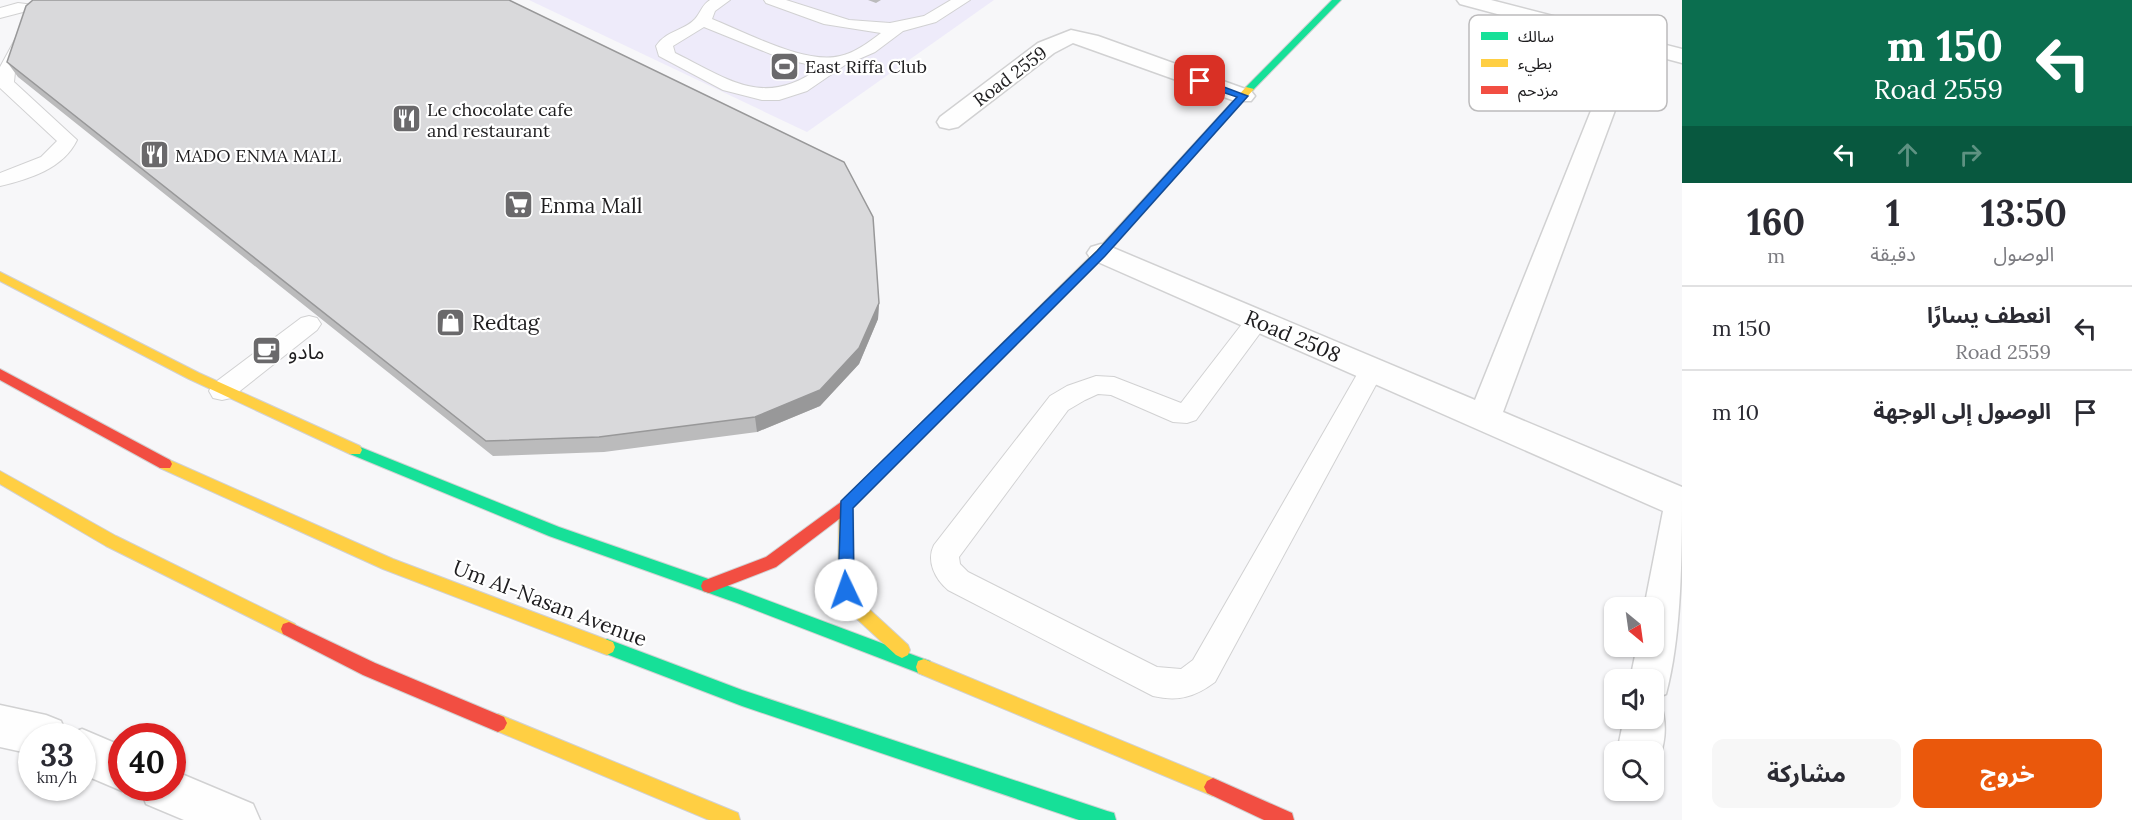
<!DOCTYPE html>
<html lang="ar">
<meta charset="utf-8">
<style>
body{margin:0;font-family:Lora,"Noto Sans Arabic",serif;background:#f7f7f7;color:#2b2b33;direction:rtl;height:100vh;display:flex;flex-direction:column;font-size:22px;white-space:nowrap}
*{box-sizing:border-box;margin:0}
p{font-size:20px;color:#7c7c81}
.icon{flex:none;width:33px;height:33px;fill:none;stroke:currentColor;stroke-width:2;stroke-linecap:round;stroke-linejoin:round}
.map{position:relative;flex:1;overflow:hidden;direction:ltr}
.panel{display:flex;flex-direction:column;background:#fff;width:450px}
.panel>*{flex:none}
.hud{background:#0b6e4f;color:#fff;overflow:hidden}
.needle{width:39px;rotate:151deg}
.fabs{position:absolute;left:1604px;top:597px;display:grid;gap:12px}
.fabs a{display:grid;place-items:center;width:60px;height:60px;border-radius:12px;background:#fff;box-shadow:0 2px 4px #0004;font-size:30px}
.speed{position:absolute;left:18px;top:723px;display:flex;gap:12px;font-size:30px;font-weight:700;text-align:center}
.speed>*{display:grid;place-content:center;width:78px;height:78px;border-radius:50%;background:#fff;box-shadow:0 2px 4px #0004;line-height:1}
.speed small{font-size:15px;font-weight:400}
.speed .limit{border:9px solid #d22;background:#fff;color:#111}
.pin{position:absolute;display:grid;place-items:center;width:51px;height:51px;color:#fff;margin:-26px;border-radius:12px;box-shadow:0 3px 9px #0006}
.me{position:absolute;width:66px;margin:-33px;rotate:357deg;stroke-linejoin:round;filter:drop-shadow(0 0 4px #0008)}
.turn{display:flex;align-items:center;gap:21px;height:126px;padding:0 30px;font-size:27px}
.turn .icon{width:78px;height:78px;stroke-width:2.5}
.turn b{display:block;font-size:42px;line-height:51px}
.lanes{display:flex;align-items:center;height:57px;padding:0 30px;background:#0003;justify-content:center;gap:30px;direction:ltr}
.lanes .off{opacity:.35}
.eta{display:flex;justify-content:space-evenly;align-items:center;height:102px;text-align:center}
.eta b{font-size:36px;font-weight:700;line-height:42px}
.button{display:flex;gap:12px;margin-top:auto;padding:12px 30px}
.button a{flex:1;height:69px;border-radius:12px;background:#ea580c;color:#fff;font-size:24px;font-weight:700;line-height:69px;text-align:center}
.button a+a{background:#f7f7f7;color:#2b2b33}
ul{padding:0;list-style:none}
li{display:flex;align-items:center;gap:18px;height:84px;padding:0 30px;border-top:2px solid #e1e1e2}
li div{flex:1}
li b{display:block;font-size:22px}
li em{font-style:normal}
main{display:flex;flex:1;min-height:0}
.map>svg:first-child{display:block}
.green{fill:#eeebfa}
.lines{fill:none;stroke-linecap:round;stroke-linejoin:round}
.lane-casing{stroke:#d1d1d2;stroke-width:2}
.street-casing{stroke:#d1d1d2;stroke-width:3}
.fast-casing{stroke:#d1d1d2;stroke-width:2}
.slow-casing{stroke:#d1d1d2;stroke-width:2}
.jam-casing{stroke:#d1d1d2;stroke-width:2}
.lane{fill:#fefefe;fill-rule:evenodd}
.street{fill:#fefefe;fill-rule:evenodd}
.fast{fill:#16e098;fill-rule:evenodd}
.slow{fill:#ffcf43;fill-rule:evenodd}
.jam{fill:#f24e42;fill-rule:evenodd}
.wall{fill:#bbbbbc}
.shaded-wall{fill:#989899}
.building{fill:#d9d9db;stroke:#989899;stroke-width:1.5}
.route{fill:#1a73e8;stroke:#114b97;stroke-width:1.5}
.labels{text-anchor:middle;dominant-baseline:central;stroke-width:4.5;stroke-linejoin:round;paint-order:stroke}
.far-poi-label{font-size:18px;fill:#1e1d1f;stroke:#fff;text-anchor:start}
.far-street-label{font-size:18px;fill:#1e1d1f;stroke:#fff}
.poi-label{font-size:21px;fill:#1e1d1f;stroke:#fff;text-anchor:start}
.street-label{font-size:21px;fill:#1e1d1f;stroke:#fff}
.key{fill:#fff;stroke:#bcbbbc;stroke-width:1.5}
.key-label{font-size:16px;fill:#1e1d1f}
</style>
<main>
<section class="panel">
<div class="hud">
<div class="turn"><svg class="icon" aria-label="left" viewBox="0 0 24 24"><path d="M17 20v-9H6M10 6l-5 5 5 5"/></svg><div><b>150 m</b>Road 2559</div></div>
<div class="lanes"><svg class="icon" aria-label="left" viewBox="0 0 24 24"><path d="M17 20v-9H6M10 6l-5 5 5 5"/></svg><svg class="icon off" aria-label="ahead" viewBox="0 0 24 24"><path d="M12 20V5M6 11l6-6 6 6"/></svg><svg class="icon off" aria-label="right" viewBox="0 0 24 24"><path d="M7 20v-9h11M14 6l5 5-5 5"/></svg></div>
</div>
<div class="eta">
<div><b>13:50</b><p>الوصول</p></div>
<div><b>1</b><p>دقيقة</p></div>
<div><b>160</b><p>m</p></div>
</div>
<ul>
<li><svg class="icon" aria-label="left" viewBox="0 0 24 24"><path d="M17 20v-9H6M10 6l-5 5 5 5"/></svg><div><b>انعطف يسارًا</b><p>Road 2559</p></div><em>150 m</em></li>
<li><svg class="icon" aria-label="arrive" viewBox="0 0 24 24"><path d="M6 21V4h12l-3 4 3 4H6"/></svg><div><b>الوصول إلى الوجهة</b></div><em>10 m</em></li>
</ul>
<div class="button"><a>خروج</a><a>مشاركة</a></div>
</section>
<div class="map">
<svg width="1682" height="820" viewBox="0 0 1682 820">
<rect width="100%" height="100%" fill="#f7f7f9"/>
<path class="green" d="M529,0H994L807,132Z"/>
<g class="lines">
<defs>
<path id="lane" d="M710,0H730L715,11L712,19C745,32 805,65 840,56C855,53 869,42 881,33L824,24L766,3L764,0H786L849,20L890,23L924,16L951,0H970L936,22L903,31L875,52L845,65L807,91L779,100H762L723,90L659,56L656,46C667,30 684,31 695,19C701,12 702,5 710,0ZM704,27L783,59L821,67C764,109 730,80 675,53L673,46Z
M18,3L42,6L45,14L15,72L14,82L77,140C63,169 29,179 0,186V173L41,157L57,141L0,88V67L29,14L23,12L0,18V8Z
M1257,313L1265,315L1269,321L1196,420L1187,423L1173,422L1111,395L1098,394L1085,400L1068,410L959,557L960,564L968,572L1157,667L1181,669L1193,660L1363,364L1372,361L1381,364L1384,370L1215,682C1195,697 1178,702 1153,696L948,590C935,579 926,561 934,545L1050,396L1067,386L1096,376L1114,377L1181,403L1249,315Z
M309,316L317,318L321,324L317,330L231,398L222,400L213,398L209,391L213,384L301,318Z"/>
<path id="street" d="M1457,0H1491L1682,49V63L1637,51L1503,412L1682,487C1682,551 1682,635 1666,694L1653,699V680H1630L1637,646H1653V608H1644L1663,511L1091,259L1087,253L1091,247L1101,244L1111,247L1475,400L1617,46L1460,4Z
M1071,30L1098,36L1251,91L1255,96L1251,101H1235L1073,43L1054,53L958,127L949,129L940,127L937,122L940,117L1038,43Z
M1653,701L1660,703C1668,723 1666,751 1653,768V752H1617L1624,718H1653Z
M0,705L46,715L61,721L67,735L82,729L122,746V788H131L122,791L82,774V736H32V754L0,747Z
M172,770L253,804L260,820H184L146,804L140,788H172Z"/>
<path id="fast" d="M1332,0H1341L1252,91H1246V87Z
M355,445L559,527L740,590L924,659L930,661L932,667L930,673L924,675L737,603L549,536L350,454L348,450L350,446Z
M607,639L742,690L1107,811L1114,813L1116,820H1079L742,706L601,652L599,647L601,642Z"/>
<path id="slow" d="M1246,87L1254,89L1105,256L972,389H962L960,386L962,383L1097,250Z
M0,272L199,373L360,446L362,450L360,454H350L189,379L0,281Z
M165,458L393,559L613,642L615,647L613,652L607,655L383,569L160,468L158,464L160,460Z
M0,471L116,536L295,624L297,629L295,634L289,636L283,634L106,546L0,484Z
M846,500L851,502L853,506L854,588L869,609L908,645L910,650L908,655L902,658L896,655L857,619L838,590L839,506L841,502Z
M924,659L1219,781L1222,787L1219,793L1213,796L918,673L916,667L918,661Z
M498,714L738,813L740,820H709L492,729L489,723L492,717Z"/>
<path id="jam" d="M0,369L170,460L172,464L170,468H160L0,380Z
M967,381L974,386L972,389L851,510L776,567L709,593L703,591L701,586L703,581L766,557L841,502L962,383Z
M289,622L375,663L504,717L507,723L504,729L498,732L363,675L283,634L281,629L283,624Z
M1213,778L1292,813L1294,820H1264L1207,793L1204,787L1207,781Z"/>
</defs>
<use href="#lane" class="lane-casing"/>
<use href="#street" class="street-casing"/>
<use href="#fast" class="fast-casing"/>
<use href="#slow" class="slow-casing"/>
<use href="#jam" class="jam-casing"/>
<use href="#lane" class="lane"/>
<use href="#street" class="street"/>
<use href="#fast" class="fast"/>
<use href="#slow" class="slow"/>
<use href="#jam" class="jam"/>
</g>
<path class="wall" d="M868,0H881L876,3Z
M7,62L879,303L878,319L859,364L820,406L757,432L604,452L493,456L18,77Z"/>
<path class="shaded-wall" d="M879,303L878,319L859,364L820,406L757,432L755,417Z"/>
<path class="building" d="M33,0H509L844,162L873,217L879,303L859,348L820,390L755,417L599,437L486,441L7,62L26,6Z"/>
<path class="route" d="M1200,78L1248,96L1105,256L853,508L854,590L852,595L846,597L841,595L838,590L841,501L1097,251L1237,97L1196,83V79Z"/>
<defs>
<symbol id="stadium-square" viewBox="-11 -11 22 22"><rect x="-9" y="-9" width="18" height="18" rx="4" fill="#6a696b" stroke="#fff"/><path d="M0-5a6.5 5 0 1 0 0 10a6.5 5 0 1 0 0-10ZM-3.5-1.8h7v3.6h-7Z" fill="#fff"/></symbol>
<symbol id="restaurant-square" viewBox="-11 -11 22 22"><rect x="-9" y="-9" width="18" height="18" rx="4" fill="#6a696b" stroke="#fff"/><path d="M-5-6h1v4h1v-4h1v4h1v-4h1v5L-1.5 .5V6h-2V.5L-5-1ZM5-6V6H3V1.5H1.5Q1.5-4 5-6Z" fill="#fff"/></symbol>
<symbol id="supermarket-square" viewBox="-11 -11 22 22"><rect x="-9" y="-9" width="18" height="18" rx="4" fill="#6a696b" stroke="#fff"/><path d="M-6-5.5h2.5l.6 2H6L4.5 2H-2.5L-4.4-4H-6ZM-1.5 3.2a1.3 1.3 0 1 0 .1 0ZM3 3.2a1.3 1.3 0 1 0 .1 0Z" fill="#fff"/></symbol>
<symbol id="shop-square" viewBox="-11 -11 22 22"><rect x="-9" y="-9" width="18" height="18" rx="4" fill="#6a696b" stroke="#fff"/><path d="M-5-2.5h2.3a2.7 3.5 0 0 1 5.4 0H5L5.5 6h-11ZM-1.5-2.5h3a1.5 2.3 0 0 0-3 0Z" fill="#fff"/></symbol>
<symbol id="cafe-square" viewBox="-11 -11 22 22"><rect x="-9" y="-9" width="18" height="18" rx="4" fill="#6a696b" stroke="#fff"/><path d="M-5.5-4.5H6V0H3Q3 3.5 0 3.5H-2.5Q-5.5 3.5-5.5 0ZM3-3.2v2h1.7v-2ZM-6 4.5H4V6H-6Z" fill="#fff"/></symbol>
</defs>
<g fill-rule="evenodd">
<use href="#stadium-square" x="768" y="50" width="33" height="33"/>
<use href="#restaurant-square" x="390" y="102" width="33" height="33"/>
<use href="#restaurant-square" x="138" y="138" width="33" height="33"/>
<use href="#supermarket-square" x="502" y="188" width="33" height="33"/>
<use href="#shop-square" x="434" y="306" width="33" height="33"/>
<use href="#cafe-square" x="250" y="334" width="33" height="33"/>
</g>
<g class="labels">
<g class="far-poi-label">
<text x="805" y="66">East Riffa Club</text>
<text x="427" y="109">Le chocolate cafe<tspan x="427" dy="21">and restaurant</tspan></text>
<text x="175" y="155">MADO ENMA MALL</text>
</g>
<g class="far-street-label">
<text transform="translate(1010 76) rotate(-37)">Road 2559</text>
</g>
<g class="poi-label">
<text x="540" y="205">Enma Mall</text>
<text x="472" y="322">Redtag</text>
<text x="288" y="351">مادو</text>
</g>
<g class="street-label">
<text transform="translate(1293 336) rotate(23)">Road 2508</text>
<text transform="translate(550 603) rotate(21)">Um Al-Nasan Avenue</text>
</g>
</g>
<rect x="1469" y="15" width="198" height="96" rx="9" class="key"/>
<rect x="1481" y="32" width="27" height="8" fill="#16e098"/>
<rect x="1481" y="59" width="27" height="8" fill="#ffcf43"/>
<rect x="1481" y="86" width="27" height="8" fill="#f24e42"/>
<g class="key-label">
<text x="1518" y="42">سالك</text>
<text x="1518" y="69">بطيء</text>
<text x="1518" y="96">مزدحم</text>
</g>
</svg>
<div class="fabs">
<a><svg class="needle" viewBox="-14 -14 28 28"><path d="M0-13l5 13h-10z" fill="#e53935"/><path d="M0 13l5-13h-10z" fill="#7c7c81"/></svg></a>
<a><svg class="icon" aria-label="sound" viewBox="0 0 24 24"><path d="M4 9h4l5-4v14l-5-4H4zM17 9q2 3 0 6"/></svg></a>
<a><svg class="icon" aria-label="search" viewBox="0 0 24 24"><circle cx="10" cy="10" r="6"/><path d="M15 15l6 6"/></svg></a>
</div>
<div class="speed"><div>33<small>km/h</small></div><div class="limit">40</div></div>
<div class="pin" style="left:1200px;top:81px;background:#d93025"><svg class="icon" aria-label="arrive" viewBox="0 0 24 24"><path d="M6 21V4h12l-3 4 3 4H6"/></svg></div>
<svg class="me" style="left:846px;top:590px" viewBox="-20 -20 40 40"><circle r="19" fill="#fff"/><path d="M0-13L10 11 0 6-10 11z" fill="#1a73e8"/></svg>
</div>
</main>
